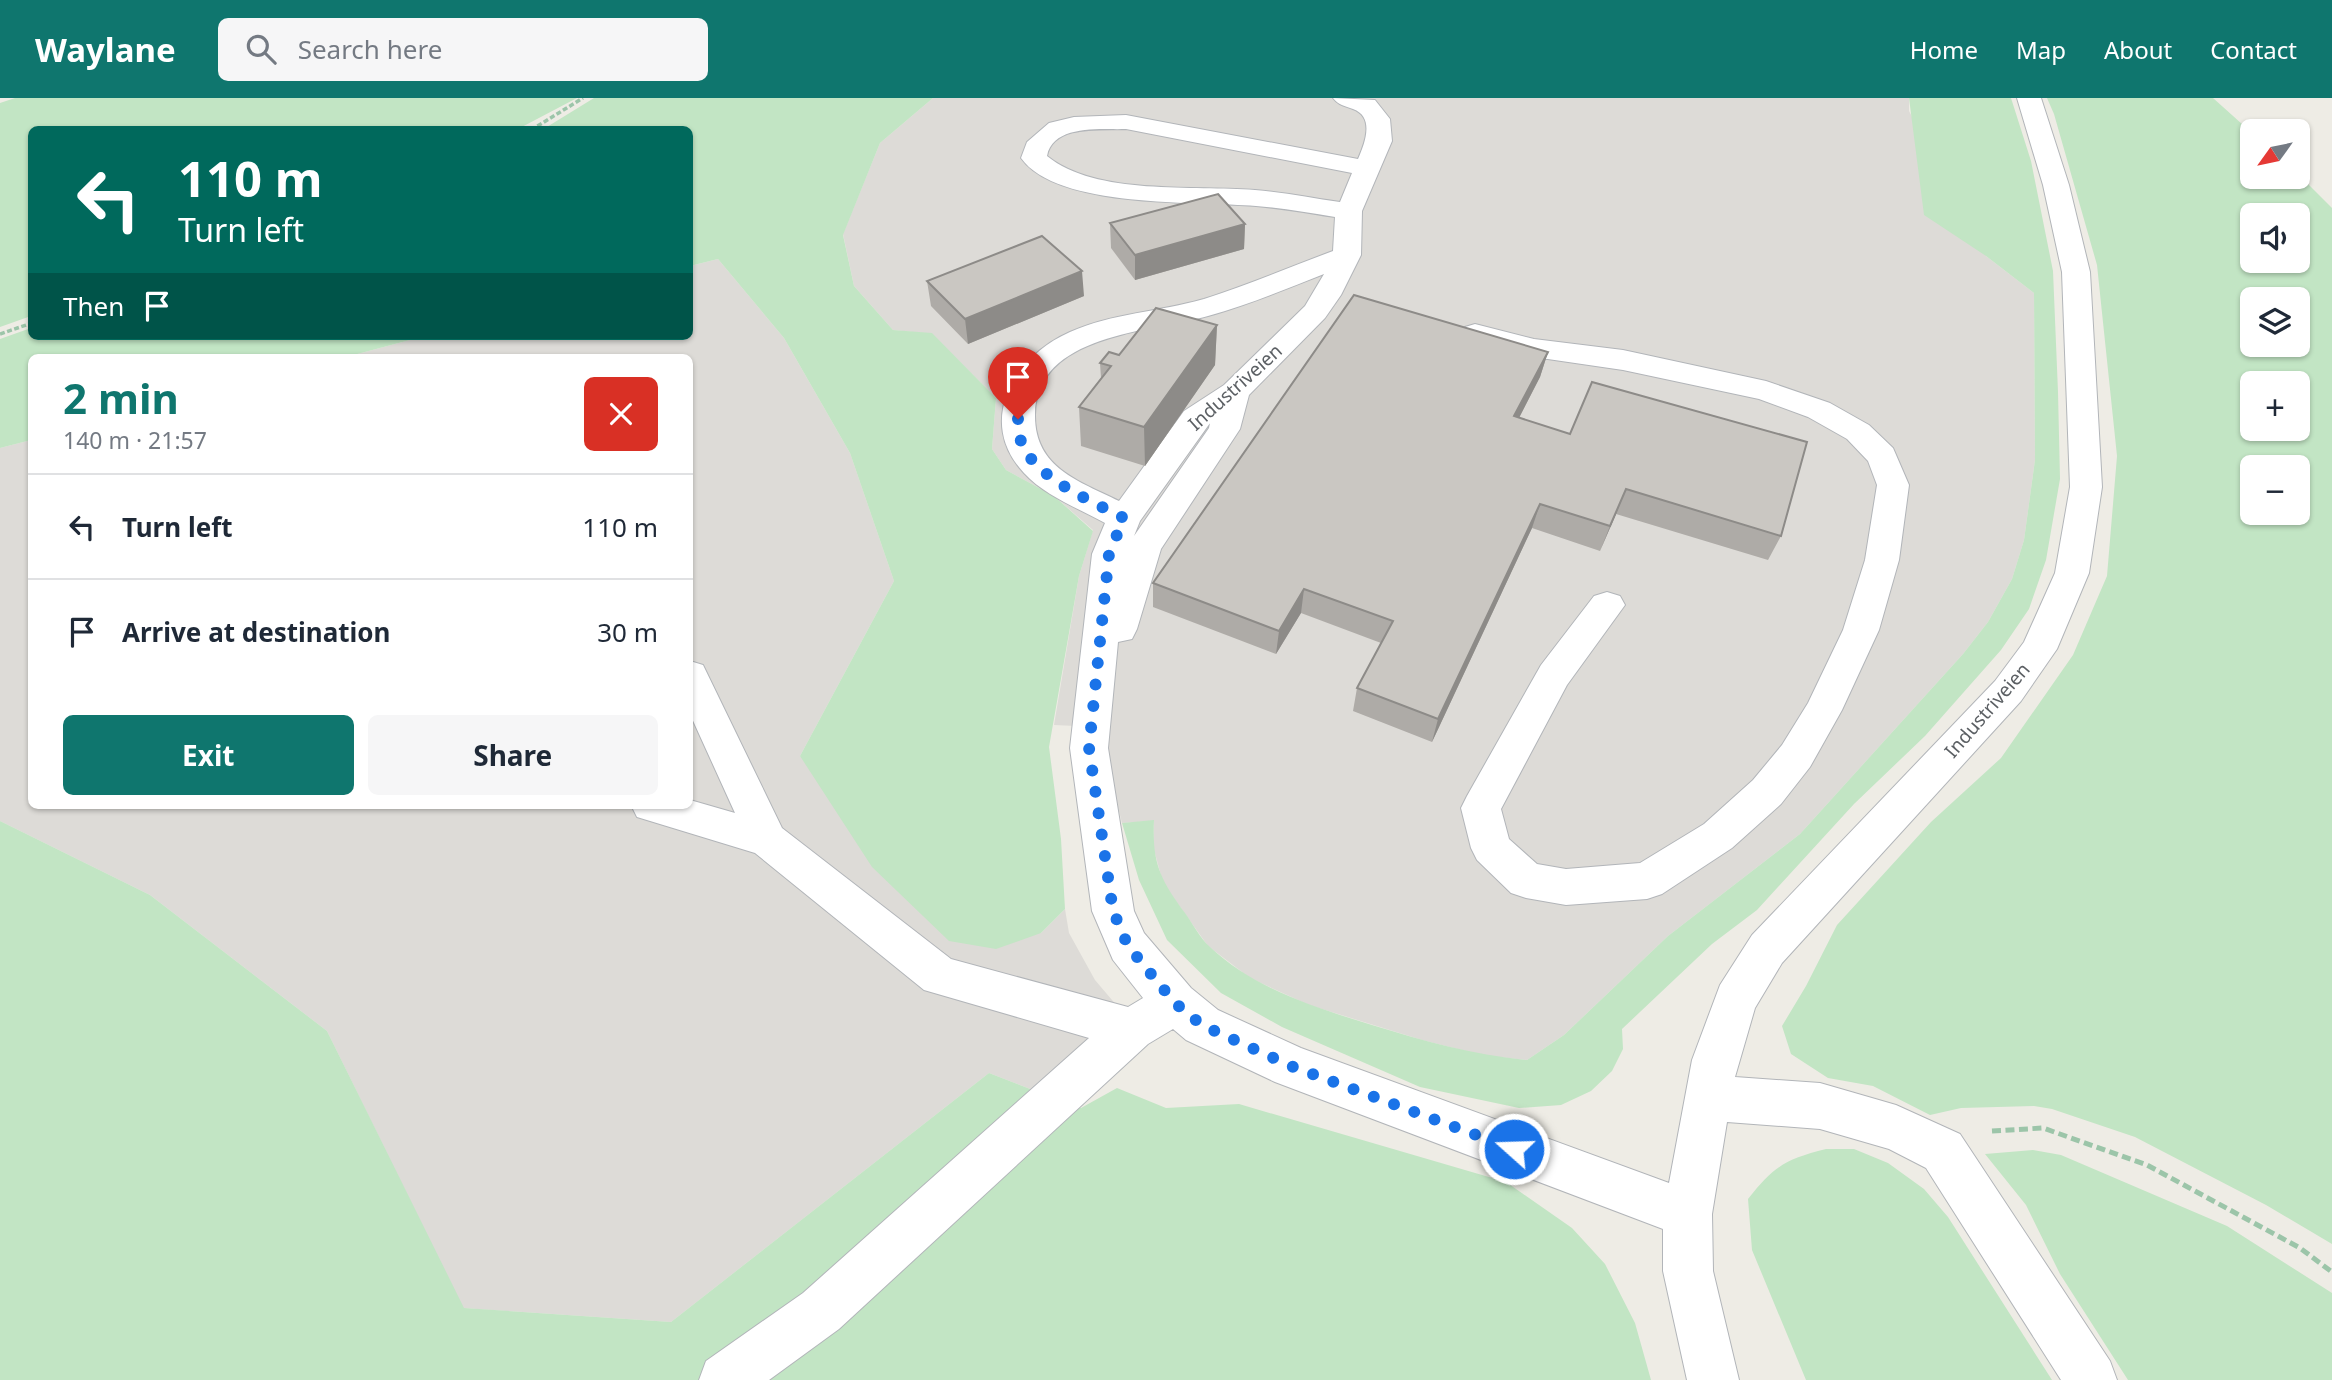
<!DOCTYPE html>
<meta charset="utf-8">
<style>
body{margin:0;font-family:"Noto Sans",sans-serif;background:#f6f6f7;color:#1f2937;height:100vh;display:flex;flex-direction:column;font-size:26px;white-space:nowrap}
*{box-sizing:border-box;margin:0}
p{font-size:23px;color:#747a83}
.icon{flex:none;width:38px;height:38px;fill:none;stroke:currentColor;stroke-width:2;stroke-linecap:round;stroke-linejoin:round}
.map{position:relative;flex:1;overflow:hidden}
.sheet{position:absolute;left:28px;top:256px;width:665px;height:455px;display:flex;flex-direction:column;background:#fff;border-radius:10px;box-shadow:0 2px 5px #0004}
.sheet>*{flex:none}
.banner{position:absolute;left:28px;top:28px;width:665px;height:214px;border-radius:10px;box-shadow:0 2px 5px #0004;background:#00695c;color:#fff;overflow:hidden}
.needle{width:46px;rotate:237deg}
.fabs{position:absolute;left:2240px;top:21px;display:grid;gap:14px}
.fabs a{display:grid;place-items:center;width:70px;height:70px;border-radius:10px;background:#fff;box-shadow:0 2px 5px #0004;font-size:35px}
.pin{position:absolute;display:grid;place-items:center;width:60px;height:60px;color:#fff;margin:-72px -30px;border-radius:50% 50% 50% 0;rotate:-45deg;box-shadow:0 0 7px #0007}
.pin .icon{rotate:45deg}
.me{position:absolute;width:77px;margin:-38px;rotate:290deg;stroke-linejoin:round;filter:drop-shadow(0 0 5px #0008)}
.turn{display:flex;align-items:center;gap:24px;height:147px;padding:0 35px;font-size:32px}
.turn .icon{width:91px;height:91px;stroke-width:2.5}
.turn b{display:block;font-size:49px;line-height:60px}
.then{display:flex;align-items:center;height:66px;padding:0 35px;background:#0003;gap:14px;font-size:26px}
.round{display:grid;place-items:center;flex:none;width:74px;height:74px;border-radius:10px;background:#f6f6f7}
.head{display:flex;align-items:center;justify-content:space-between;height:119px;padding:0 35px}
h1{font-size:42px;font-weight:700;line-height:52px;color:#0f766e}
.button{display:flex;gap:14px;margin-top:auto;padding:14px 35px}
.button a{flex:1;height:80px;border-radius:10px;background:#0f766e;color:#fff;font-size:28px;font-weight:700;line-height:80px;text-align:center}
.button a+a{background:#f6f6f7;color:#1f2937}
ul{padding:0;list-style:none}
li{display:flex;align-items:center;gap:21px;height:105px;padding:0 35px;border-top:2px solid #e0e1e3}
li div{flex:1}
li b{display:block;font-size:26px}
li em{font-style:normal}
header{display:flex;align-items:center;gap:42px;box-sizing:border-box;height:98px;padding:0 35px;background:#0f766e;color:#fff}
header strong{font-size:33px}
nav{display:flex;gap:38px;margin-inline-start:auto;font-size:24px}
.search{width:490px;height:63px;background:#f6f6f7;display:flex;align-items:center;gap:18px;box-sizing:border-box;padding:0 24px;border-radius:10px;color:#747a83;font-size:26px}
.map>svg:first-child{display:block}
.industrial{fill:#dddbd7}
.green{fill:#c2e5c4;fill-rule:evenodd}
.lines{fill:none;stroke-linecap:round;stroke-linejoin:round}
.minor-casing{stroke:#b2b5b9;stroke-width:2}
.path-far1{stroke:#9cc5a9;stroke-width:3.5;stroke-dasharray:5 2.5;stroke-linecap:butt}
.path{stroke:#9cc5a9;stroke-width:5;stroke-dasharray:9 4.5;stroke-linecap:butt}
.minor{fill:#fff;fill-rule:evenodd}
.wall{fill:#aeaba7}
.shaded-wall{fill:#8d8b88}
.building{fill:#cac7c2;stroke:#8d8b88;stroke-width:2}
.route{stroke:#1a73e8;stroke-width:12;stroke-dasharray:0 21.6}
.labels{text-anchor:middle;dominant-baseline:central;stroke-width:6;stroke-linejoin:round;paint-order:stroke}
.street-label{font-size:19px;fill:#5c6064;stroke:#fff}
</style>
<header>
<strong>Waylane</strong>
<div class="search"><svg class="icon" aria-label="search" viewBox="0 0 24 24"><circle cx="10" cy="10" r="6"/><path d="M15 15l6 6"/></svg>Search here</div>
<nav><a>Home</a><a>Map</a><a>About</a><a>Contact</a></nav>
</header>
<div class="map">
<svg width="2332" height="1282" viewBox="0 0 2332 1282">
<rect width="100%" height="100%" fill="#eeece5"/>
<path class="industrial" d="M933,0H1909V13L1986,158L2034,195L2035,362L2024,442L2012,481L1988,524L1963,556L1800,736L1668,838L1564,937L1527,962L1481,957L1422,942L1309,907L1250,880L1208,848L1163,785L1153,748L1154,723L1122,725L1098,629L1054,627L1079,478L1093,432L1054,398L1006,372L992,351L996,300L932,236L893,232L854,188L843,136L880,45Z
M718,161L784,240L850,355L894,483L800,658L1041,835L1065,811L1069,835L1095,882L1129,922L1043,996L989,975L671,1224L463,1210L327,933L150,797L0,723V350L31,342L32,707H690V259H346L425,238H690V168Z"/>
<path class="green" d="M15,0H577L518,31L32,32L31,218L0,229V5Z
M594,0H933L880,45L843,137L854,188L893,232L932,235L996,300L992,351L1006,372L1054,398L1093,433L1079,478L1049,649L1061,741L1065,811L1041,835L996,851L949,843L872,769L800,658L894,483L850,355L784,240L718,161L690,168V32H542Z
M1909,0H2011L2031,63L2053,173L2058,294L2060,381L2046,462L2029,511L2001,552L1925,638L1854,706L1757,812L1712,846L1622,931L1623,951L1612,973L1591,993L1561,1007L1519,1010L1420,989L1282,929L1221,895L1167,842L1139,782L1122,725L1154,722C1152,765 1160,781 1185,815C1193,826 1200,840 1210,849C1255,891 1314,909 1372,927C1424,943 1473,957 1527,962L1564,937L1668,838L1800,736L1963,556L1988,524L2012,481L2024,442L2035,362L2034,195L1986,158L1924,117Z
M2047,0H2213L2252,35V79H2298V76L2332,110V1146L2266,1107L2135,1039L2052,1011L2034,1008L1961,1010L1930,1017L1873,988L1828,980L1791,956L1782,928L1806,888L1837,827L1931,724L2001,660L2073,557L2107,478L2117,358L2097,167L2054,16ZM2252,117H2298V163H2252ZM2252,201H2298V247H2252ZM2252,285H2298V331H2252ZM2252,369H2298V415H2252Z
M31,230L32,238H425L346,259H32L31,342L0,350V241Z
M0,723L150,797L327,933L464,1210L671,1224L989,975L1043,996L701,1282H0Z
M1117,990L1166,1010L1239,1006L1506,1084L1572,1130L1605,1166L1635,1225L1651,1282H748L1069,1006L1081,1010Z
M1826,1051H1854L1888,1065L1924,1091L1948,1119L2052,1282H1806L1752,1152L1748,1101C1774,1068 1786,1061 1826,1051Z
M2033,1052L2061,1057L2227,1128L2332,1195V1282H2128L2060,1176L2026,1107L1985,1056Z"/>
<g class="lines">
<defs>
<path id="minor" d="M1333,0L1375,2L1390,21L1392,43L1362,113L1361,157L1341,197L1325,220L1249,297L1240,331L1161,451L1137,531L1132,541L1118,544L1108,650L1134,813L1144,835L1191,890L1218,912L1301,950L1669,1085L1692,962L1720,887L1752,837L1995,583L2024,544L2055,475L2070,389L2062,174L2043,87L2017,0H2041L2069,87L2090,174L2102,389L2089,475L2057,551L2021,603L1782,865L1755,910L1735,979L1820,985L1896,1007L1960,1036L2110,1263L2117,1282H2061L1926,1070L1889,1051L1820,1031L1727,1024L1712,1116L1713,1173L1739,1282H1687L1663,1173V1131L1275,984L1186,942L1173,931L1148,946L839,1231L769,1282H699L706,1263L803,1195L1089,940L924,892L755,755L637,719L631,707H690V702L735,715L690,616V563L703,567L782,730L951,861L1128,909L1143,900L1113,862L1092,813L1070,650L1092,456L1105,425C1078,410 1045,398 1024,375C975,323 1015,258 1070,234C1112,215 1159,214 1204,201C1248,187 1290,169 1333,153L1335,119C1309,115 1282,110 1256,108C1198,103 1057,111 1021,60L1027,44L1049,25L1074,19L1126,17L1358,61C1365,45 1375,19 1353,11C1345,8 1338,7 1333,0ZM1126,31L1352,75L1340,104C1312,100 1283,94 1255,92C1194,87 1096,98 1047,58C1053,26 1102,32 1126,31ZM1324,176L1305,208L1224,287L1184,313L1119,403C1079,383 1035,370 1035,318C1034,236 1151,234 1208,218C1248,207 1286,191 1324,176ZM1210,325L1209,330L1134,438L1140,423Z
M1475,226L1534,241L1623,252L1766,283L1830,305L1869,327L1893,350L1909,387L1899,462L1879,532L1842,612L1810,669L1781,706L1732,750L1662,796L1647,801L1566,807L1526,800L1511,795L1477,762L1471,750L1461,710L1467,698L1541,567L1594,498L1607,494L1620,498L1625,507L1567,587L1501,711L1509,741L1537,766L1566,771L1640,765L1704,726L1753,682L1782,647L1808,605L1843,532L1865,462L1877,387L1868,363L1847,341L1808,319L1759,301L1623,272L1534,259L1465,241L1460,235L1465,229Z"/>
</defs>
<use href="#minor" class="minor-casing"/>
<path class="path-far1" d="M531,32L583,0
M0,236L32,225"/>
<path class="path" d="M1992,1033L2043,1030L2147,1067L2300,1150L2332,1174"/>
<use href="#minor" class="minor"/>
</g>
<path class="wall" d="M1110,125L1245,126L1244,151L1135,182L1111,150Z
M927,183L1084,198L968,246L931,208Z
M1217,227L1215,267L1145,368L1081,348L1079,309L1101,280L1100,265L1119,257Z
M1548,254L1540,279L1519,320L1781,438L1768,462L1616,416L1600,453L1532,430L1432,644L1353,613L1357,590L1381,545L1301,515L1276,556L1153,509V485Z"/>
<path class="shaded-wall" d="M1245,126L1244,151L1135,182V157Z
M1082,173L1084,198L968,246L965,221Z
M1217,227L1215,267L1145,368L1144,329Z
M1548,254L1540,279L1507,343L1514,318Z
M1626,391L1616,416L1600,453L1610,428Z
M1540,406L1532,430L1432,644L1438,621Z
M1304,491L1301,515L1276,556L1279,533Z"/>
<path class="building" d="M1218,96L1245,126L1135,157L1110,125Z
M1042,138L1082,173L965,221L927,183Z
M1354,197L1548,254L1514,318L1570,336L1592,284L1807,344L1781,438L1626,391L1610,428L1540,406L1438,621L1357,590L1393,523L1304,491L1279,533L1153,485Z
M1156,210L1217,227L1144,329L1079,309L1111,268L1100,265L1109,254L1119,257Z"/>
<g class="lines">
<path class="route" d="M1018,321C1019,330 1019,341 1023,348C1038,381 1093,404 1124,420L1109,456L1089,650L1113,813L1128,848L1175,905L1202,927L1291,968L1514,1051"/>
</g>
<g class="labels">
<g class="street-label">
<text transform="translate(1235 289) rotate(-42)">Industriveien</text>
<text transform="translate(1987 612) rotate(-49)">Industriveien</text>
</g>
</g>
</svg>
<div class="fabs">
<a><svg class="needle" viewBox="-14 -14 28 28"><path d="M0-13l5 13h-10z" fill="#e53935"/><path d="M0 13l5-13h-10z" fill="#747a83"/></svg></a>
<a><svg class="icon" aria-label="sound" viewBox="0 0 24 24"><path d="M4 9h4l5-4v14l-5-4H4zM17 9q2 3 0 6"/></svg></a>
<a><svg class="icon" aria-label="layers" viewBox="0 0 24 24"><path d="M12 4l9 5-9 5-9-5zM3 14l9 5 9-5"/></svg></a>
<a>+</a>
<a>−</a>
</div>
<div class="pin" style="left:1018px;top:321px;background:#d93025"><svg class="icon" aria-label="arrive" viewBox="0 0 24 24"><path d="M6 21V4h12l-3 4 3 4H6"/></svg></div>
<svg class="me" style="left:1514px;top:1051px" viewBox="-20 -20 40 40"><circle r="17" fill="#1a73e8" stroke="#fff" stroke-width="3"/><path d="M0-11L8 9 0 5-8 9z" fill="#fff"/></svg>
<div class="banner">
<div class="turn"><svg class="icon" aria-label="left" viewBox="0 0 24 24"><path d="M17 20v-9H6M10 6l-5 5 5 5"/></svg><div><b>110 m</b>Turn left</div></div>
<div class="then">Then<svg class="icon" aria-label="arrive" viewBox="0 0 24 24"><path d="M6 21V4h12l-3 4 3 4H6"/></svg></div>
</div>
<section class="sheet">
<div class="head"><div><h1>2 min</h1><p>140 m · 21:57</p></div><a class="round" style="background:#d93025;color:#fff"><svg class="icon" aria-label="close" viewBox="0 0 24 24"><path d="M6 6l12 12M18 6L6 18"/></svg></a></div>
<ul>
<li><svg class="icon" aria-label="left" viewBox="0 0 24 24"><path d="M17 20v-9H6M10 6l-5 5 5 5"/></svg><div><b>Turn left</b></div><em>110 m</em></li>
<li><svg class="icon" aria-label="arrive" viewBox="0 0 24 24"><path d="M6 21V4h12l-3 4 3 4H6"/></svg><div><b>Arrive at destination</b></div><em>30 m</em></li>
</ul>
<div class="button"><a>Exit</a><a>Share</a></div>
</section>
</div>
